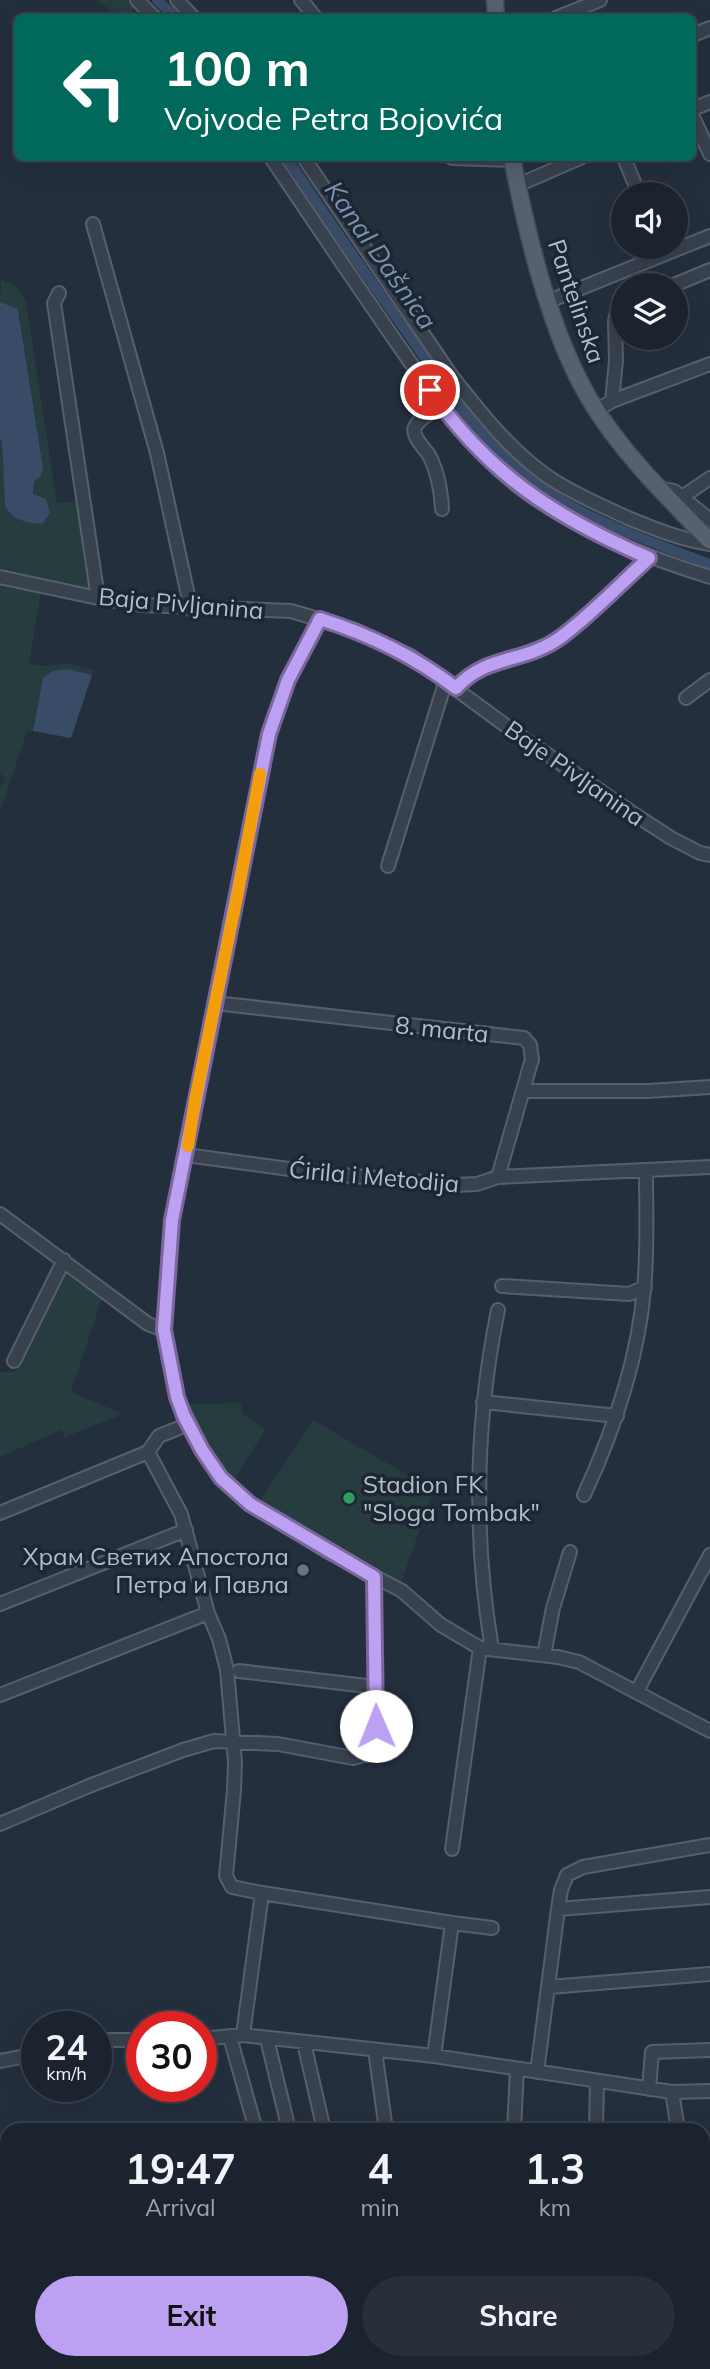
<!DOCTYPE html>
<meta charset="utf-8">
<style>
body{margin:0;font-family:Mulish,sans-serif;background:#282f3a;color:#f1f3f6;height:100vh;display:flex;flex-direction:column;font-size:26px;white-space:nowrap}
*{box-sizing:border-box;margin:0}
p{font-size:23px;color:#a0a4aa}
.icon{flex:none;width:38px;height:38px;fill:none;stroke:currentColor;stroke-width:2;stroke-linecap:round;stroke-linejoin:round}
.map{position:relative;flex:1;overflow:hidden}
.sheet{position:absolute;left:0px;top:2123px;width:710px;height:247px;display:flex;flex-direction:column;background:#1b232e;border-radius:21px 21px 0 0;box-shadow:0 7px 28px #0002,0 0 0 2px #39404a}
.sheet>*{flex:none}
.hud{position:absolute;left:14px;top:14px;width:682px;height:147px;border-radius:10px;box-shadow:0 7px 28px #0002,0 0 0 2px #39404a;background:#00695c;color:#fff;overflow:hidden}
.fabs{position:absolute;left:611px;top:182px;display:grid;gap:14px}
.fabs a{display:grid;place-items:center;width:77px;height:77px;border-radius:50%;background:#1b232e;box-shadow:0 7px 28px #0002,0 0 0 2px #39404a;font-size:35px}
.speed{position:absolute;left:21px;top:2011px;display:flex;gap:14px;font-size:35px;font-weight:700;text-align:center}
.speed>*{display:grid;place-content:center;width:91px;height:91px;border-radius:50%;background:#1b232e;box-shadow:0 7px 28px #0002,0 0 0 2px #39404a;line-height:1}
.speed small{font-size:18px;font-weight:400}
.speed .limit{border:10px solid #d22;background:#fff;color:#111}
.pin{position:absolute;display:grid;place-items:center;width:60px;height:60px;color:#fff;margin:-30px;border:4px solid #fff;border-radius:50%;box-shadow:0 2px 7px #0007}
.me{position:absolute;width:77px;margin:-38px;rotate:359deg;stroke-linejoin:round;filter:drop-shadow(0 0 5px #0008)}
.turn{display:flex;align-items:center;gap:24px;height:147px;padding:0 35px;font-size:32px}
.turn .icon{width:91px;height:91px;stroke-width:2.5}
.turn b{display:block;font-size:49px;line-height:60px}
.eta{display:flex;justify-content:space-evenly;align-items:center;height:119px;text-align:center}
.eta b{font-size:42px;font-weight:700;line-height:49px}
.action{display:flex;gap:14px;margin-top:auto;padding:14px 35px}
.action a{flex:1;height:80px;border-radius:42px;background:#bca0f2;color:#111;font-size:28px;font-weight:700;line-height:80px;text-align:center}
.action a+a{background:#282f3a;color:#f1f3f6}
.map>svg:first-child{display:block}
.green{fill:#263c3f}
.water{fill:#394c67}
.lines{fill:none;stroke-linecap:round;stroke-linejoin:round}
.canal{stroke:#394c67;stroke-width:10}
.minor-casing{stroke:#565f6c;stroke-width:16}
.major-casing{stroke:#414a57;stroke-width:19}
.minor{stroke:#38414e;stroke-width:12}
.major{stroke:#56606e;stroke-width:16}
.route-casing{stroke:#7a689d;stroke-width:18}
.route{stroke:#bca0f2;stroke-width:12}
.slow{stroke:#f59e0b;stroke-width:12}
.leisure-dot{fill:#2e9e5b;stroke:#1d2633;stroke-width:2.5}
.worship-dot{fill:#6b7280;stroke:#1d2633;stroke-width:2.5}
.labels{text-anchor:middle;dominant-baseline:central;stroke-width:7;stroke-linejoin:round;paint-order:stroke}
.street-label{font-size:24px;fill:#b4bcc9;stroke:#1d2633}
.poi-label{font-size:24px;fill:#b4bcc9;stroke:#1d2633;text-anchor:start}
.water-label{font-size:26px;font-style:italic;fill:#7c92b1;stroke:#1d2633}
</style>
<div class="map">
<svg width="710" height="2369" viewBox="0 0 710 2369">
<rect width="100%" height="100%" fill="#242f3e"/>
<path class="green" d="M96,0H131L137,7L124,17H120Z
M1,280C15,284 20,288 26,302L57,503L80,501L93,592L0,572V438L2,442L5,504L8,511L33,494L34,481L43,468L19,310L0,302Z
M0,582L41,591L29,664L46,666L67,663L94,670L92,675L67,669L43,678L33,731H27L0,812V786L5,779L0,773Z
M67,1272L102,1298L71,1392L123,1414L65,1437L61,1430L0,1457V1372H15L63,1274Z
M241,1403L243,1414L265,1430L232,1483L209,1451L185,1404Z
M313,1420L433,1490L401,1583L308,1531L260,1501Z"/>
<path class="water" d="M0,302L18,309L43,468L40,477L34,481L33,494L46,499L50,513L42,524C27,523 11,520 5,505L2,442L0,438Z
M67,669L92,675L71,738L33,731L43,678L53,671Z"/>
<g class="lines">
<path class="canal" d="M157,0L176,18
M287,158C325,215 364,272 404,328C448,391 491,458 559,499C606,527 659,545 710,564"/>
<defs>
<path id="minor" d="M137,0L155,18
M177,0L194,18
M301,0L316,18
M556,18L600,0
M693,35L710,28
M693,109L710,102
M693,117L710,154
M271,158C310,216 350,275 390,333C429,389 468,449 523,490C580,532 644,556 710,577
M304,158L451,375C481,413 514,456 556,482C579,496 604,507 628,518C655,529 682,540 710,544
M452,158L513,160
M624,158L639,194
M518,185L580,158
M93,224L157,453L191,609
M674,285L710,270
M59,293L54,303L98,598
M549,301L710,236
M612,401L616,361L615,321L617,312L623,306
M441,406C433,412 420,417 415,427C411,435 424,448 429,455C438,472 441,490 442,509
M597,410L612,401L710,364
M659,488L674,491L710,520
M682,497L710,478
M0,577L98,598L143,605L291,611L355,630L411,656L513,731L637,816L671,838L700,853L710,855
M320,619L288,680L269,734L172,1220L164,1330L177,1397L202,1450L221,1478L250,1504L328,1552L402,1591L441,1625L480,1648L558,1657L579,1662L710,1731
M456,688C487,654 524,664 561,637C592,614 620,584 649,558
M686,698L710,680
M388,866L446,680
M215,1003L524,1038L530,1045L532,1059L498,1177
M524,1091H648L710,1087
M186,1155L319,1173L455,1185L477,1184L498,1177L710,1167
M0,1214L148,1324L164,1330
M502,1286L629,1294L645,1287
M14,1361L64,1260
M483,1402L617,1416
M189,1424L159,1436L148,1452L181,1514L208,1613L219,1639L227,1670L235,1762L234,1790L226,1876L232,1887L262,1893L243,2035
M584,1495C614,1430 638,1361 644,1289C648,1250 646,1209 646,1170
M0,1513L148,1452
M0,1604L186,1530
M492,1649C473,1535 475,1423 498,1310
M544,1655L553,1608L570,1552
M239,1671L375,1687
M637,1691L710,1555
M0,1695L208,1613
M0,1824L89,1786L183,1750L214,1741L278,1744L353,1758L371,1753L376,1746L374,1577
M452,1849L480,1648
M262,1893L452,1923L434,2056
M558,1909L710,1897
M452,1923L492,1928
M549,1987L710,1974
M230,2037L256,2130
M201,2039L243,2035L434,2056L672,2092L710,2091
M267,2039L289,2130
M96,2040H142
M304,2043L324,2130
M375,2050L386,2130
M0,2061L37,2054
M537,2072L558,1909L561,1890L567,1875L583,1867L710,1845
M649,2089L652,2052L710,2050
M672,2092L678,2130
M514,2130L517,2069
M596,2130L597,2082
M704,2181H710
M165,2362L167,2369
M481,2362L483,2369
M547,2362L549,2369
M575,2362L579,2369
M641,2362L648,2369"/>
<path id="major" d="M495,0L496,18
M512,158C527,234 550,333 590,400C621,452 668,498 710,541"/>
</defs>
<use href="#minor" class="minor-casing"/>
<use href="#major" class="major-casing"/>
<use href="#minor" class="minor"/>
<use href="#major" class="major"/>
</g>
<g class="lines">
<defs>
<path id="route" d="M376,1726L374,1577L250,1504L221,1478L202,1450L184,1416L177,1397L164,1330L172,1220L269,734L288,680L320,619C371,635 414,656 456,688C487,654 524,664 561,637C592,614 620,584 649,558C556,518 488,474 430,390"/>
</defs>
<use href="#route" class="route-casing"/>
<use href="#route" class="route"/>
<path class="slow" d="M188,1146L195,1100L237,897L260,774"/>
</g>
<circle class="leisure-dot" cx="349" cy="1498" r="7"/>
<circle class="worship-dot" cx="303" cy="1570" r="7"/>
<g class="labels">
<g class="street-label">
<text transform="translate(577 301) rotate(71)">Pantelinska</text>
<text transform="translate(181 603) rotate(5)">Baja Pivljanina</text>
<text transform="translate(575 773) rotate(35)">Baje Pivljanina</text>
<text transform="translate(442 1029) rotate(6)">8. marta</text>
<text transform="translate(374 1176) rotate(5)">Ćirila i Metodija</text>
</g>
<g class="poi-label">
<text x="363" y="1484">Stadion FK<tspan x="363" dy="28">"Sloga Tombak"</tspan></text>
<text x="289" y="1556" text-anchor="end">Храм Светих Апостола<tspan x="289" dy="28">Петра и Павла</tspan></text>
</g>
<g class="water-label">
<text transform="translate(381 255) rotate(55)">Kanal Dašnica</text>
</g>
</g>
</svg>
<div class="fabs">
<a><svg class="icon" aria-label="sound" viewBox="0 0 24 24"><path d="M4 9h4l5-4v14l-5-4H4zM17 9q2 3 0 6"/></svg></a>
<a><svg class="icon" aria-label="layers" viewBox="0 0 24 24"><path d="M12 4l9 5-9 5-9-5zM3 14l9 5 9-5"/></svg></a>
</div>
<div class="speed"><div>24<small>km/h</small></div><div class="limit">30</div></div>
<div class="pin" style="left:430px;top:390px;background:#d93025"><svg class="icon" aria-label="arrive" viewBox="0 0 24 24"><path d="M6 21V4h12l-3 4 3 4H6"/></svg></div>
<svg class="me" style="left:376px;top:1726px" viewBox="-20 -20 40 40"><circle r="19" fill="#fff"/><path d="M0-13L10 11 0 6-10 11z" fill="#bca0f2"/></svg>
<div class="hud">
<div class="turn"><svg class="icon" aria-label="left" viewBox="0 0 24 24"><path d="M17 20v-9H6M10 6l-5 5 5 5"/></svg><div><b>100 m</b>Vojvode Petra Bojovića</div></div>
</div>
<section class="sheet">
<div class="eta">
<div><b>19:47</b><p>Arrival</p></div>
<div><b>4</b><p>min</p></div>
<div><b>1.3</b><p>km</p></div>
</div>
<div class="action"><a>Exit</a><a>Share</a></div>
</section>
</div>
